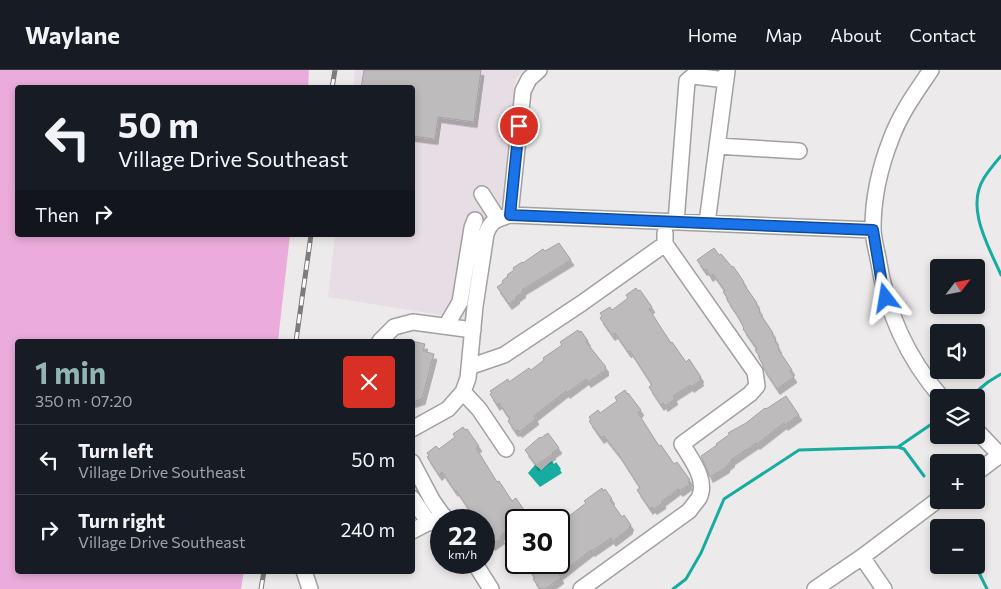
<!DOCTYPE html>
<meta charset="utf-8">
<style>
body{margin:0;font-family:Commissioner,sans-serif;background:#242831;color:#f1f3f6;height:100vh;display:flex;flex-direction:column;font-size:19px;white-space:nowrap}
*{box-sizing:border-box;margin:0}
p{font-size:16px;color:#9ea1a6}
.icon{flex:none;width:28px;height:28px;fill:none;stroke:currentColor;stroke-width:2;stroke-linecap:round;stroke-linejoin:round}
.map{position:relative;flex:1;overflow:hidden}
.panel{position:absolute;left:15px;top:269px;width:400px;height:235px;display:flex;flex-direction:column;background:#171b24;border-radius:5px;box-shadow:0 2px 8px #0003}
.panel>*{flex:none}
.hud{position:absolute;left:15px;top:15px;width:400px;height:152px;border-radius:5px;box-shadow:0 2px 8px #0003;background:#171b24;color:#f1f3f6;overflow:hidden}
.needle{width:32px;rotate:58deg}
.controls{position:absolute;left:930px;top:189px;display:grid;gap:10px}
.controls a{display:grid;place-items:center;width:55px;height:55px;border-radius:5px;background:#171b24;box-shadow:0 2px 8px #0003;font-size:25px}
.speed{position:absolute;left:430px;top:439px;display:flex;gap:10px;font-size:25px;font-weight:700;text-align:center}
.speed>*{display:grid;place-content:center;width:65px;height:65px;border-radius:50%;background:#171b24;box-shadow:0 2px 8px #0003;line-height:1}
.speed small{font-size:12px;font-weight:400}
.speed .limit{border:2px solid #111;border-radius:8px;background:#fff;color:#111}
.pin{position:absolute;display:grid;place-items:center;width:42px;height:42px;color:#fff;margin:-21px;border:2px solid #fff;border-radius:50%;box-shadow:0 1px 5px #0007}
.me{position:absolute;width:55px;margin:-28px;rotate:346deg;stroke-linejoin:round;filter:drop-shadow(0 0 4px #0008)}
.turn{display:flex;align-items:center;gap:18px;height:105px;padding:0 20px;font-size:22px}
.turn .icon{width:65px;height:65px;stroke-width:2.5}
.turn b{display:block;font-size:35px;line-height:42px}
.then{display:flex;align-items:center;height:48px;padding:0 20px;background:#0003;gap:10px;font-size:19px}
.round{display:grid;place-items:center;flex:none;width:52px;height:52px;border-radius:5px;background:#242831}
.headline{display:flex;align-items:center;justify-content:space-between;height:85px;padding:0 20px}
h1{font-size:30px;font-weight:700;line-height:38px;color:#92b5b3}
ul{padding:0;list-style:none}
li{display:flex;align-items:center;gap:15px;height:70px;padding:0 20px;border-top:1px solid #363941}
li div{flex:1}
li b{display:block;font-size:19px}
li em{font-style:normal}
header{display:flex;align-items:center;gap:30px;box-sizing:border-box;height:70px;padding:0 25px;background:#171b24;border-bottom:1px solid #363941}
header strong{font-size:24px}
nav{display:flex;gap:28px;margin-inline-start:auto;font-size:18px}
.map>svg:first-child{display:block}
.built{fill:#e7dde4}
.green{fill:#ebacdb}
.water{fill:#16aca0}
.lines{fill:none;stroke-linecap:round;stroke-linejoin:round}
.stream{stroke:#16aca0;stroke-width:3}
.building{fill:#bebbbd;stroke:#a5a2a4;filter:url(#shadow)}
.minor-casing{stroke:#a3a0a2;stroke-width:18}
.minor{stroke:#fff;stroke-width:15}
.rail-casing{stroke:#7e7b7d;stroke-width:5}
.rail{stroke:#fff;stroke-width:3;stroke-dasharray:9;stroke-linecap:butt}
.route-casing{stroke:#114b97;stroke-width:12}
.route{stroke:#1a73e8;stroke-width:9}
</style>
<header>
<strong>Waylane</strong>
<nav><a>Home</a><a>Map</a><a>About</a><a>Contact</a></nav>
</header>
<div class="map">
<svg width="1001" height="519" viewBox="0 0 1001 519">
<defs>
<filter id="shadow"><feDropShadow dx="3" dy="5.5" stdDeviation="0" flood-color="#0004"/></filter>
</defs>
<rect width="100%" height="100%" fill="#edeaec"/>
<path class="built" d="M355,0H523L516,9L503,131L501,136L488,145L478,158L466,249L328,227L335,165H412V18L353,17Z"/>
<path class="green" d="M0,0H309L308,17L18,18V165H290L278,271H18V501H244L241,519H0Z"/>
<path class="water" d="M552,391L554,394L556,392L561,399L560,400L562,403L540,417L528,403L535,395L541,400Z"/>
<g class="lines">
<path class="stream" d="M1001,86C995,93 989,100 984,108C965,138 989,177 1001,205
M971,326L988,312L1001,304
M898,377L904,379L924,406
M943,451L947,458
M975,495L987,519
M673,519L686,509L701,483L724,429L799,380L898,377L936,351"/>
</g>
<path class="building" d="M364,0H481L474,52L438,47L435,69L412,66V18H361Z
M559,173L571,190L522,220L523,222L516,227L517,228L509,234L497,217L503,213L502,211L508,206L507,205L514,200L513,198L522,192L523,193L543,179L545,181Z
M714,178L719,185L721,184L732,197L733,196L744,212L743,213L757,233L756,234L760,241L759,242L773,263L772,264L776,270L775,271L779,278L778,279L792,300L790,301L794,307L777,319L763,298V295L759,288L760,287L755,280L757,279L743,259L744,258L740,251H741L727,230L728,229L723,222L725,221L713,204L710,206L706,199L704,200L697,190Z
M636,218L638,221L640,220L652,237L649,239L671,273L672,272L686,292L689,289L701,307L699,308L701,310L691,317L690,315L673,326L675,329L665,336L663,333L661,335L649,317L652,315L630,281L628,282L615,263L612,265L600,248L602,246L600,243L610,237L612,240L628,228L626,225Z
M578,260L579,262L581,261L588,271L586,272L606,297L605,298L606,300L588,312L586,309L567,323L566,321L534,346L536,349L519,362L518,360L515,361L508,351L510,349L499,333L497,335L490,324L492,323L490,321L508,309L509,312L529,298L531,300L544,290L543,288L562,275L560,272Z
M412,271L425,274L423,281L434,284L422,329L412,332Z
M625,320L627,324L628,323L641,340L638,343L659,376L661,375L674,394L677,392L690,410L688,412L690,414L680,421L678,419L662,431L663,433L654,439L652,437L650,439L637,420L640,418L619,385L604,366L601,368L589,351L591,350L589,347L598,340L600,343L617,331L615,327Z
M786,326L799,345L785,355L784,353L757,374L756,373L731,390L732,391L726,396L727,397L710,407L701,386L717,375L716,374L730,364L728,363L746,353L765,338L766,339Z
M463,357L465,360L467,359L479,376L476,378L497,412L499,411L512,431L516,428L528,446L522,450H516V454L500,466L502,468L492,475L490,473L488,474L484,468V450H476L456,420L455,421L442,402L439,405L427,387L429,386L427,383L436,376L439,379L455,367L453,364Z
M548,363L559,378L552,383L553,384L536,395L525,380L540,367L541,368Z
M602,418L603,421L605,419L612,429L610,430L622,447L624,445L631,455L629,457L630,458L613,471L611,468L592,481L591,480L559,505L561,508L545,519H540L533,509L535,508L524,492H559V456L569,449L568,447L586,433L584,431Z"/>
<g class="lines">
<defs>
<path id="minor" d="M931,0C916,22 900,44 891,69C880,97 873,128 873,158C873,168 876,178 878,188C886,240 907,288 942,328
M717,76L799,81
M482,124L498,149
M510,145L523,21L529,9L539,0
M676,152L687,11L693,6L726,10
M707,153L727,1
M446,256L460,232L472,158L475,150
M380,271L394,257L413,252L473,260
M469,297L504,285L582,233L665,174V163
M463,322L479,339L506,379
M412,359L448,339L463,322L468,308L475,236L486,164C491,150 497,149 510,145L873,160
M976,360L1001,386
M412,392L432,430L446,450
M976,403L1000,385
M412,428L429,453
M412,461L443,445
M862,487L884,519
M474,492L491,519
M304,501L310,519
M581,519L689,441C692,437 696,432 699,428C708,410 691,389 682,374L750,324L757,316L755,302L665,174
M815,519L862,487L939,429"/>
</defs>
<use href="#minor" class="minor-casing"/>
<use href="#minor" class="minor"/>
<defs>
<path id="rail" d="M332,18L335,0
M296,271L311,165
M261,519L264,501"/>
</defs>
<use href="#rail" class="rail-casing"/>
<use href="#rail" class="rail"/>
</g>
<g class="lines">
<defs>
<path id="route" d="M519,56L510,145L873,160L882,214L886,228"/>
</defs>
<use href="#route" class="route-casing"/>
<use href="#route" class="route"/>
</g>
</svg>
<div class="controls">
<a><svg class="needle" viewBox="-14 -14 28 28"><path d="M0-13l5 13h-10z" fill="#e53935"/><path d="M0 13l5-13h-10z" fill="#9ea1a6"/></svg></a>
<a><svg class="icon" aria-label="sound" viewBox="0 0 24 24"><path d="M4 9h4l5-4v14l-5-4H4zM17 9q2 3 0 6"/></svg></a>
<a><svg class="icon" aria-label="layers" viewBox="0 0 24 24"><path d="M12 4l9 5-9 5-9-5zM3 14l9 5 9-5"/></svg></a>
<a>+</a>
<a>−</a>
</div>
<div class="speed"><div>22<small>km/h</small></div><div class="limit">30</div></div>
<div class="pin" style="left:519px;top:56px;background:#d93025"><svg class="icon" aria-label="arrive" viewBox="0 0 24 24"><path d="M6 21V4h12l-3 4 3 4H6"/></svg></div>
<svg class="me" style="left:886px;top:228px" viewBox="-20 -20 40 40"><path d="M0-17L14 15 0 8-14 15z" fill="#1a73e8" stroke="#fff" stroke-width="4"/></svg>
<div class="hud">
<div class="turn"><svg class="icon" aria-label="left" viewBox="0 0 24 24"><path d="M17 20v-9H6M10 6l-5 5 5 5"/></svg><div><b>50 m</b>Village Drive Southeast</div></div>
<div class="then">Then<svg class="icon" aria-label="right" viewBox="0 0 24 24"><path d="M7 20v-9h11M14 6l5 5-5 5"/></svg></div>
</div>
<section class="panel">
<div class="headline"><div><h1>1 min</h1><p>350 m · 07:20</p></div><a class="round" style="background:#d93025;color:#fff"><svg class="icon" aria-label="close" viewBox="0 0 24 24"><path d="M6 6l12 12M18 6L6 18"/></svg></a></div>
<ul>
<li><svg class="icon" aria-label="left" viewBox="0 0 24 24"><path d="M17 20v-9H6M10 6l-5 5 5 5"/></svg><div><b>Turn left</b><p>Village Drive Southeast</p></div><em>50 m</em></li>
<li><svg class="icon" aria-label="right" viewBox="0 0 24 24"><path d="M7 20v-9h11M14 6l5 5-5 5"/></svg><div><b>Turn right</b><p>Village Drive Southeast</p></div><em>240 m</em></li>
</ul>
</section>
</div>
